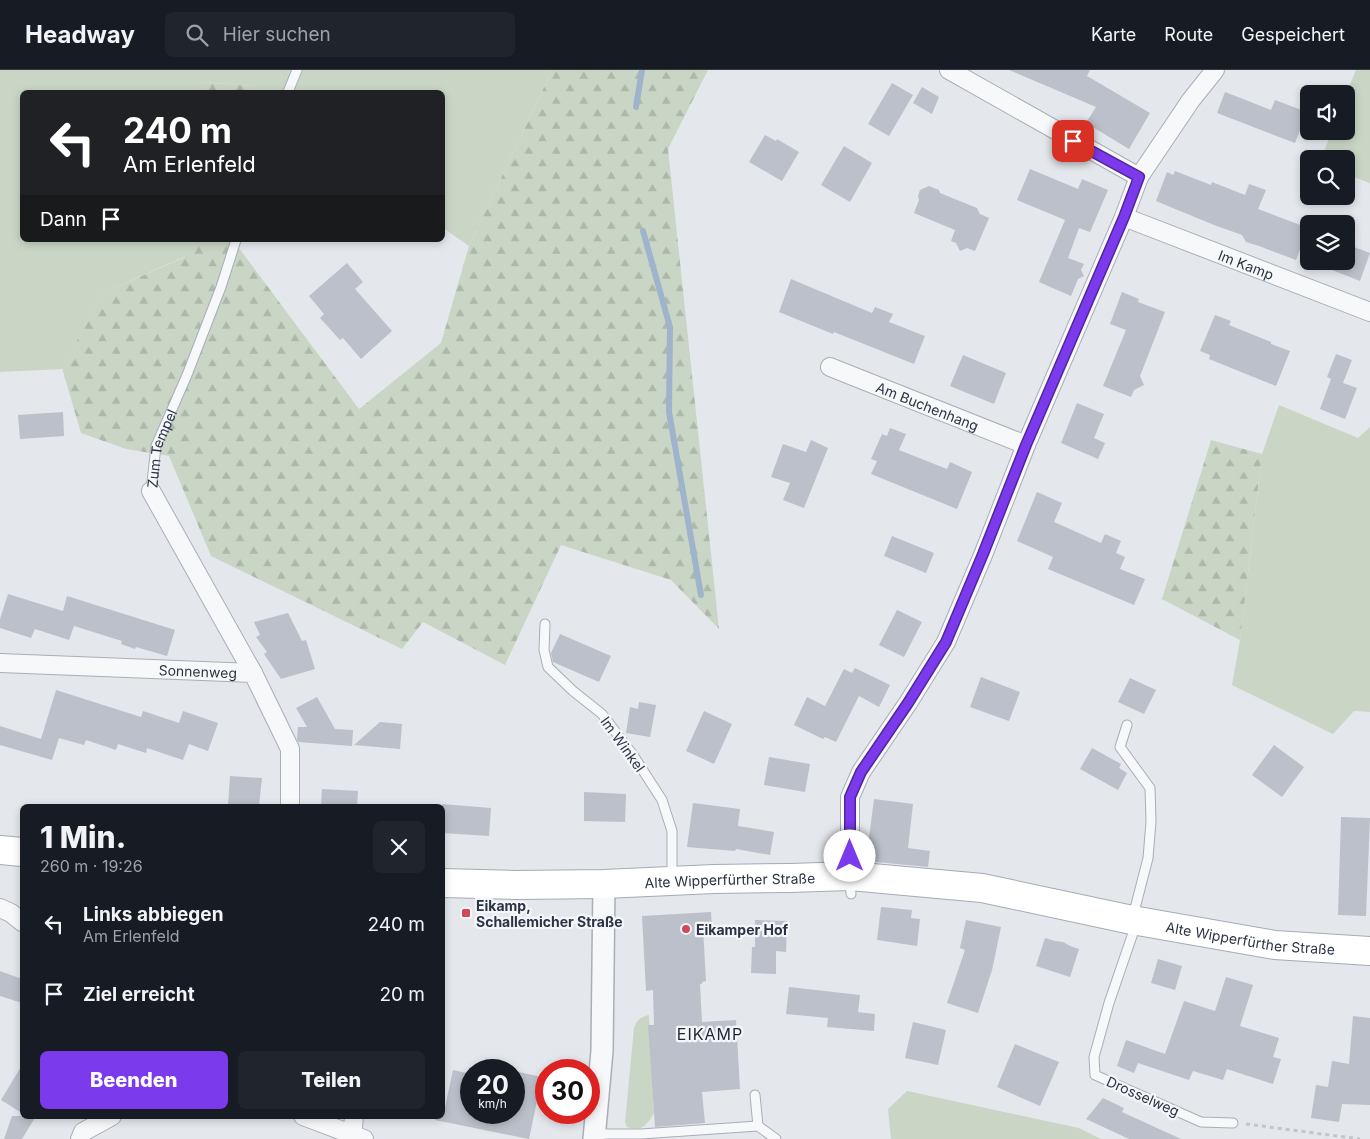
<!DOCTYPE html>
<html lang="de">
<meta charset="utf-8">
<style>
body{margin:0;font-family:Inter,sans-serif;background:#20242c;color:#f1f3f6;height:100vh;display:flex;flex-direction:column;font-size:19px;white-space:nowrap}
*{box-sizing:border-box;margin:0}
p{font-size:16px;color:#9ea1a6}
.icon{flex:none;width:28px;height:28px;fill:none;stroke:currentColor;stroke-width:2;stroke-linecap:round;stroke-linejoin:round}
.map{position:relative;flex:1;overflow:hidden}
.side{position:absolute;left:20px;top:734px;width:425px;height:315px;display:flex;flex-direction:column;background:#171b24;border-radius:8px;box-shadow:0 2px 8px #0003}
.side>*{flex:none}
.hud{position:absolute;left:20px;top:20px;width:425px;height:152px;border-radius:8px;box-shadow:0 2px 8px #0003;background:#202124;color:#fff;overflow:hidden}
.buttons{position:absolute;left:1300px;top:15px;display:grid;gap:10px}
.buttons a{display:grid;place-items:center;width:55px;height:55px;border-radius:8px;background:#171b24;box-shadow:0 2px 8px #0003;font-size:25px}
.speed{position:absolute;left:460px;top:989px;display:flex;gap:10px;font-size:25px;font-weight:700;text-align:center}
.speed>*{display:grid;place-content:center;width:65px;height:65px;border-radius:50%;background:#171b24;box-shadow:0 2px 8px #0003;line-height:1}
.speed small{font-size:12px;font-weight:400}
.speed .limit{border:8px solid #d22;background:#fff;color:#111}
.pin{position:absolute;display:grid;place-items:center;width:42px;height:42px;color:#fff;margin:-21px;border-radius:10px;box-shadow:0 2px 8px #0006}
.me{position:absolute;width:55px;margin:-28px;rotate:0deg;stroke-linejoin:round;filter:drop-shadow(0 0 4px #0008)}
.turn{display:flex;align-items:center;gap:18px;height:105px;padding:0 20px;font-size:22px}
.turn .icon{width:65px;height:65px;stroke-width:2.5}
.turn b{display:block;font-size:35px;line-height:42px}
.then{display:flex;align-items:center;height:48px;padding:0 20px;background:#0003;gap:10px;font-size:19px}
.round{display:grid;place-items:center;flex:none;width:52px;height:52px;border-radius:8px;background:#20242c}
.head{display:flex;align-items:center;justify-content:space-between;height:85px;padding:0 20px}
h1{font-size:30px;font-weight:800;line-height:38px}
.button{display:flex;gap:10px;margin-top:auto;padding:10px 20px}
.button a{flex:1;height:58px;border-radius:8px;background:#7c3aed;color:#fff;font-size:20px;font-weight:800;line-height:58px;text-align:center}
.button a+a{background:#20242c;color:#f1f3f6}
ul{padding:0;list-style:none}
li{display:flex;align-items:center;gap:15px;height:70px;padding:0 20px}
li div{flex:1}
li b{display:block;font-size:19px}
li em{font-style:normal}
header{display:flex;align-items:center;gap:30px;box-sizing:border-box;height:70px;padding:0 25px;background:#171b24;border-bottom:1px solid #363941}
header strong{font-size:24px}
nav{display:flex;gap:28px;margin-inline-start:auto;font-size:18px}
.search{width:350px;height:45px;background:#20242c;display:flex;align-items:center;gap:12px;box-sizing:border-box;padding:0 18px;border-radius:8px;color:#9ea1a6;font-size:19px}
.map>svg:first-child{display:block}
.grass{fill:#c9d6c5}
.forest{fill:url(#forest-firs)}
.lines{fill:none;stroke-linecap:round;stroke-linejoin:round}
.stream{stroke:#9fb4cc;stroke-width:6}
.building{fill:#bbc0ca}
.service-casing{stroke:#a9aeb7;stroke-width:11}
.minor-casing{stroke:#a9aeb7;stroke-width:20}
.tertiary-casing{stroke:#a9aeb7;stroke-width:24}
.primary-casing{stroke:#a3abb8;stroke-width:30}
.path{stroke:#c2c5cb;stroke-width:3;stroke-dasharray:4 4;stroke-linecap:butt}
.service{stroke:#f7f8fa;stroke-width:9}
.minor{stroke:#f7f8fa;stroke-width:18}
.tertiary{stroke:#f7f8fa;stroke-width:21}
.primary{stroke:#fff;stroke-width:28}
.route-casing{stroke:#51269a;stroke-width:12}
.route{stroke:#7c3aed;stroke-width:9}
.poi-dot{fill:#d1495b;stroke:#f4f6f9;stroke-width:2}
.labels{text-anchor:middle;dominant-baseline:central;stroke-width:4.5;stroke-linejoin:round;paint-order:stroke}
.street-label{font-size:14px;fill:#2b3445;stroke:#f4f6f9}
.poi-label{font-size:14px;font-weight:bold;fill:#2b3445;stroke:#f4f6f9;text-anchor:start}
.quarter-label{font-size:16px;letter-spacing:1px;fill:#1d2536;stroke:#f4f6f9}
</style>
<header>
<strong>Headway</strong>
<div class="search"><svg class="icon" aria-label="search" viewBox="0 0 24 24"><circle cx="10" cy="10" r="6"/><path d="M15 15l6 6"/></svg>Hier suchen</div>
<nav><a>Karte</a><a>Route</a><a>Gespeichert</a></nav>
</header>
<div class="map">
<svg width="1370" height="1069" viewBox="0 0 1370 1069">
<defs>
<pattern id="forest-firs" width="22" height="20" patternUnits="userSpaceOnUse" patternTransform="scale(1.25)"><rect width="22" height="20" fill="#c9d6c5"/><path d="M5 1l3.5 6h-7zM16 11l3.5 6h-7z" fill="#adb8ab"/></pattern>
</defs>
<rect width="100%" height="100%" fill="#e4e7ec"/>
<path class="grass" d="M0,0H292L284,22H254L253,16L203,12L201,22H22V170H188L186,186L103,223L62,299L0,302Z
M300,0H552L469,176L443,158L442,22H292Z
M1356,0H1370V113L1346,104V89H1321L1332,61H1346V24Z
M1279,335L1358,368L1370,357V642L1354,641L1333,664L1232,615L1240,570L1262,384Z
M649,945L654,1043C647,1055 642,1062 627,1057L625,1052L634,958C637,950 640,947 649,945Z
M907,1021L1079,1058L1101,1069H891L888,1039Z"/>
<path class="forest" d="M552,0H708L668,79L719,559L671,510L561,475L505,595L423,552L402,579L211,486L169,386L126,379L81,363L62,298L103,223L185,187L187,170H233L359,339L441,273L469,176Z
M202,12L253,16L254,22H201Z
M1211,370L1262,384L1240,570L1162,529Z"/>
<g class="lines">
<path class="stream" d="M636,37L642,0
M643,161L670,257L669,342L701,525"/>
</g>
<path class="building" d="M1009,0H1090L1087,6L1150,43L1129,79L1086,53L1096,37Z
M892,13L913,25L889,66L868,54Z
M922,17L939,27L932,44L913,33Z
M1225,22L1271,40L1275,30L1307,42L1295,73L1217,43Z
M765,65L776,71L777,69L799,82L782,111L749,92Z
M844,76L872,93L850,132L821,115Z
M1030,99L1078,119L1082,109L1108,120L1090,162L1079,158L1068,188L1084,194L1081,200L1084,206L1078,209L1071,226L1039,212L1065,150L1017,130Z
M1175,101L1211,115L1212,112L1245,125L1249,114L1266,120L1258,139L1308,158L1296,190L1259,176L1246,172L1242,165L1214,155L1156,131L1167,102L1173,105Z
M929,116L939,120L940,123L977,138L980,144L989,148L975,181L967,178L960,181L956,173L951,171L955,160L914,143L919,130L918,126L920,120Z
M1346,174L1370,183L1360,211L1312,192L1313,191H1346Z
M347,193L363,212L355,219L392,261L361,289L343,268L340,270L320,248L324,244L309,226Z
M791,209L872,243L875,237L893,244L889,252L925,266L914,294L834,262L833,264L779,242Z
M1122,222L1139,229L1138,232L1165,242L1140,306L1144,315L1134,320L1131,327L1103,316L1126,260L1110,254Z
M1215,245L1231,251L1229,255L1271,272V274L1290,281L1276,316L1209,289L1210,285L1200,281Z
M1336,284L1352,290L1343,313L1357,318L1345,349L1320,339L1331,309L1327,307Z
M963,285L1006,303L994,334L950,316Z
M1077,333L1104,344L1094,368L1105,373L1098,389L1061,373Z
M63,342L64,366L20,369L18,345Z
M890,358L906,364L899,380L947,399L950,392L972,402L957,439L871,404L877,391L871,389L882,364L887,366Z
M811,370L828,378L804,438L783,430L790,413L771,407L783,374L806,382Z
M1037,422L1062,433L1054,452L1101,473L1105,464L1121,471L1116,483L1125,487L1120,499L1145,509L1134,535L1048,499L1053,487L1017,471Z
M892,466L934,483L926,503L884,486Z
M8,524L63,541L67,526L175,560L167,586L136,577L135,579L121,574L122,571L74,556L69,570L35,559L31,568L0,558V549Z
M897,540L922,552L904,587L879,575Z
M288,543L302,571L306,570L315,599L281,609L264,584L267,582L256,567L260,565L254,552Z
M560,564L611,586L599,612L553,592L551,583Z
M855,598L890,615L879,637L859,626L836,672L825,667L823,669L794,655L807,627L825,636L844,599L852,603Z
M981,607L1020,622L1009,651L970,637Z
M1130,608L1156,620L1144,644L1118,632Z
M56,620L141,647L143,641L179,653L183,641L218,653L208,681L189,674L183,690L147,678L146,683L118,674L116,680L86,670L84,675L59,668L52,690L0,675V656L41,669Z
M317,627L335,659L353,660L352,676L298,672L297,669L298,657H307L296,638Z
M639,632L656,635L650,667L626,663L630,637L638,639Z
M704,641L732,654L714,694L686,681Z
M380,652L402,654L400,679L354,675Z
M1274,675L1304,697L1282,727L1252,705Z
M1092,678L1121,694L1119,698L1127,703L1118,720L1080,699Z
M769,687L810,694L805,722L764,715Z
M230,706L262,708L259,736H228Z
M322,719L358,721L357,736H321Z
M584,722L626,724L625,752L584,751Z
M874,729L913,734L908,778L930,781L928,797L866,791Z
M693,733L740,739L738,756L774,762L770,785L736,779L735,781L687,777Z
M442,734L491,738L489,766L442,763Z
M1341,747L1370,748L1366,846L1338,845Z
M881,837L912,840L911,848L920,849L917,876L877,870Z
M711,842L712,858H703L706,911L702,912V914H700L702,952L736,950L740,1019L702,1022L705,1053L655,1057L648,955H654L653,920L646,921L642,846Z
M755,850L787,851L786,882L776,881V904L751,903L752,877H755Z
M966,850L1001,857L992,900L978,943L947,933L965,880L960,878Z
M1045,868L1055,871L1063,872L1070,876L1079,879L1070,907L1036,896Z
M1158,889L1182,896L1175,920L1151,913Z
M0,901L22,909V933L0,926Z
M1226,907L1253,915L1240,956L1279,968L1273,987L1281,989L1273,1014L1227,999L1223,1010L1193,1001L1189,1010L1138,993L1134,1003L1117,996L1126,970L1165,984L1184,931L1215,941Z
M789,917L860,925L858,942L875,944L874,961L827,957L828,948L786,944Z
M1353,946L1370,948V1035L1342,1034L1339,1052L1311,1048L1316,1015L1328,1017L1332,991L1349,994Z
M913,952L946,960L938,995L905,988Z
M1015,974L1059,992L1040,1036L997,1017Z
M22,995V1043L1,1030Z
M453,1000L471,1004V1042H514V1001L542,1007L529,1069L435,1050L436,1046H442V1042H444Z
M1103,1028L1124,1038L1122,1042L1181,1069H1129L1086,1049Z
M12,1046H36L22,1069H4Z"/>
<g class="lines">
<defs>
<g id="service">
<path d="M288,22L297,0"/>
<path id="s1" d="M151,421L156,376L187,305L221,217L236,170"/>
<path d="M545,554L544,580L548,597L573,621L602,644L633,685L662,730L672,761V809"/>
<path d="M1127,655L1120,677L1150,718L1151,752L1148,788L1132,850L1133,863L1109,933L1094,987L1095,1005L1201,1052L1233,1053"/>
<path d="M850,808L851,824"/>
<path d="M755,1025L758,1056"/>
<path d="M595,1064H641L758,1056L776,1069"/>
</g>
<g id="minor">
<path d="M949,0L1139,107"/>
<path id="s2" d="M1124,147L1370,242"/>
<path id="s3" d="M830,297L1026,375"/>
<path d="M151,421L253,603"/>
<path id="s4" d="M0,593L253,603L290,679V736"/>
<path d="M850,806V727L861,702L908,633L946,572L983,485L1026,375L1124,147L1139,107L1191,30L1215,0"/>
<path d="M0,838L11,843L22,852"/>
<path d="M303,1046L364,1069"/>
<path d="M80,1069L83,1062L112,1046"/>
<path d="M352,1069L354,1046"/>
</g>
<path id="tertiary" d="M594,1069L602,981L604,814"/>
<g id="primary">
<path d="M0,780L22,782"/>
<path id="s5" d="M442,813L517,815L604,814L714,809L790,808L850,806L982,818L1132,850L1275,875L1370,881"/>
</g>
</defs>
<use href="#service" class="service-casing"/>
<use href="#minor" class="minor-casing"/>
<use href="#tertiary" class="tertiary-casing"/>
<use href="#primary" class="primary-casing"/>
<path class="path" d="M1246,1054L1360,1069"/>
<use href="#service" class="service"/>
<use href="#minor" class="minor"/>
<use href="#tertiary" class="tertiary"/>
<use href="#primary" class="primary"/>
</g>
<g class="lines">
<defs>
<path id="route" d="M850,786V727L861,702L908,633L946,572L983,484L1026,375L1124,147L1139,107L1073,71"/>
</defs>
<use href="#route" class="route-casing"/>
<use href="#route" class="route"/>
</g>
<g class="poi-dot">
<rect x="461" y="838" width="10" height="10" rx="2.5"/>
<circle cx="686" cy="859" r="5"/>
</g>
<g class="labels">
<g class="street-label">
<text stroke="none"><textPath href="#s2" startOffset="131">Im Kamp</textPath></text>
<text stroke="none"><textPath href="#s3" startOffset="105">Am Buchenhang</textPath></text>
<text stroke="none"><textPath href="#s1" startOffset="44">Zum Tempel</textPath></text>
<text stroke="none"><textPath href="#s4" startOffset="198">Sonnenweg</textPath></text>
<text transform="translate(623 674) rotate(54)">Im Winkel</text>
<text stroke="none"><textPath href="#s5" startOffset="288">Alte Wipperfürther Straße</textPath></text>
<text stroke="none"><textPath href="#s5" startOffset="814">Alte Wipperfürther Straße</textPath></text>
<text transform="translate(1143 1026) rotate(24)">Drosselweg</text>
</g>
<g class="poi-label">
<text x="476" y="835">Eikamp,<tspan x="476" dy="16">Schallemicher Straße</tspan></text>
<text x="696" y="859">Eikamper Hof</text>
</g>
<g class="quarter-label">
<text x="710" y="964">EIKAMP</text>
</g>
</g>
</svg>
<div class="buttons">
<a><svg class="icon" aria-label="sound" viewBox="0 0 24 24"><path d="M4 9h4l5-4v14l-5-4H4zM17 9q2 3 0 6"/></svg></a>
<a><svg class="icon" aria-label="search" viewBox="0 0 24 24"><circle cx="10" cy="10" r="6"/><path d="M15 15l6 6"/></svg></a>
<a><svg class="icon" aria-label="layers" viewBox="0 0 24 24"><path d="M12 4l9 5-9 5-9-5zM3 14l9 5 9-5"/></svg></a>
</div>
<div class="speed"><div>20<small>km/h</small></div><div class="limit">30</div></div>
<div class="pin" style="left:1073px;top:71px;background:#d93025"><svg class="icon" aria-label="arrive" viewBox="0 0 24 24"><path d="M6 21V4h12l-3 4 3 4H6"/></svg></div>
<svg class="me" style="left:850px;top:786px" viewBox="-20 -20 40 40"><circle r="19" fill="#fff"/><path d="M0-13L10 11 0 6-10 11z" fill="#7c3aed"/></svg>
<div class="hud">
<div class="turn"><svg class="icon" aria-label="left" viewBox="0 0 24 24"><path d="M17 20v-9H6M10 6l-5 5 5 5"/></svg><div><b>240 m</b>Am Erlenfeld</div></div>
<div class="then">Dann<svg class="icon" aria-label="arrive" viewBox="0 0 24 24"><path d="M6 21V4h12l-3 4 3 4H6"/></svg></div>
</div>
<section class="side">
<div class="head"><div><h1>1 Min.</h1><p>260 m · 19:26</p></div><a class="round"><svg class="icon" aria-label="close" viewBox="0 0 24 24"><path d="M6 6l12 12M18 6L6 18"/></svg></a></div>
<ul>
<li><svg class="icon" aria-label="left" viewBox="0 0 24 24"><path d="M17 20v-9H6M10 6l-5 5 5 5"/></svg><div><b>Links abbiegen</b><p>Am Erlenfeld</p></div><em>240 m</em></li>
<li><svg class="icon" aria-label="arrive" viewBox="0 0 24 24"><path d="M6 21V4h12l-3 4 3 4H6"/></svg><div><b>Ziel erreicht</b></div><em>20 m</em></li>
</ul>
<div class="button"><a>Beenden</a><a>Teilen</a></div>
</section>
</div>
